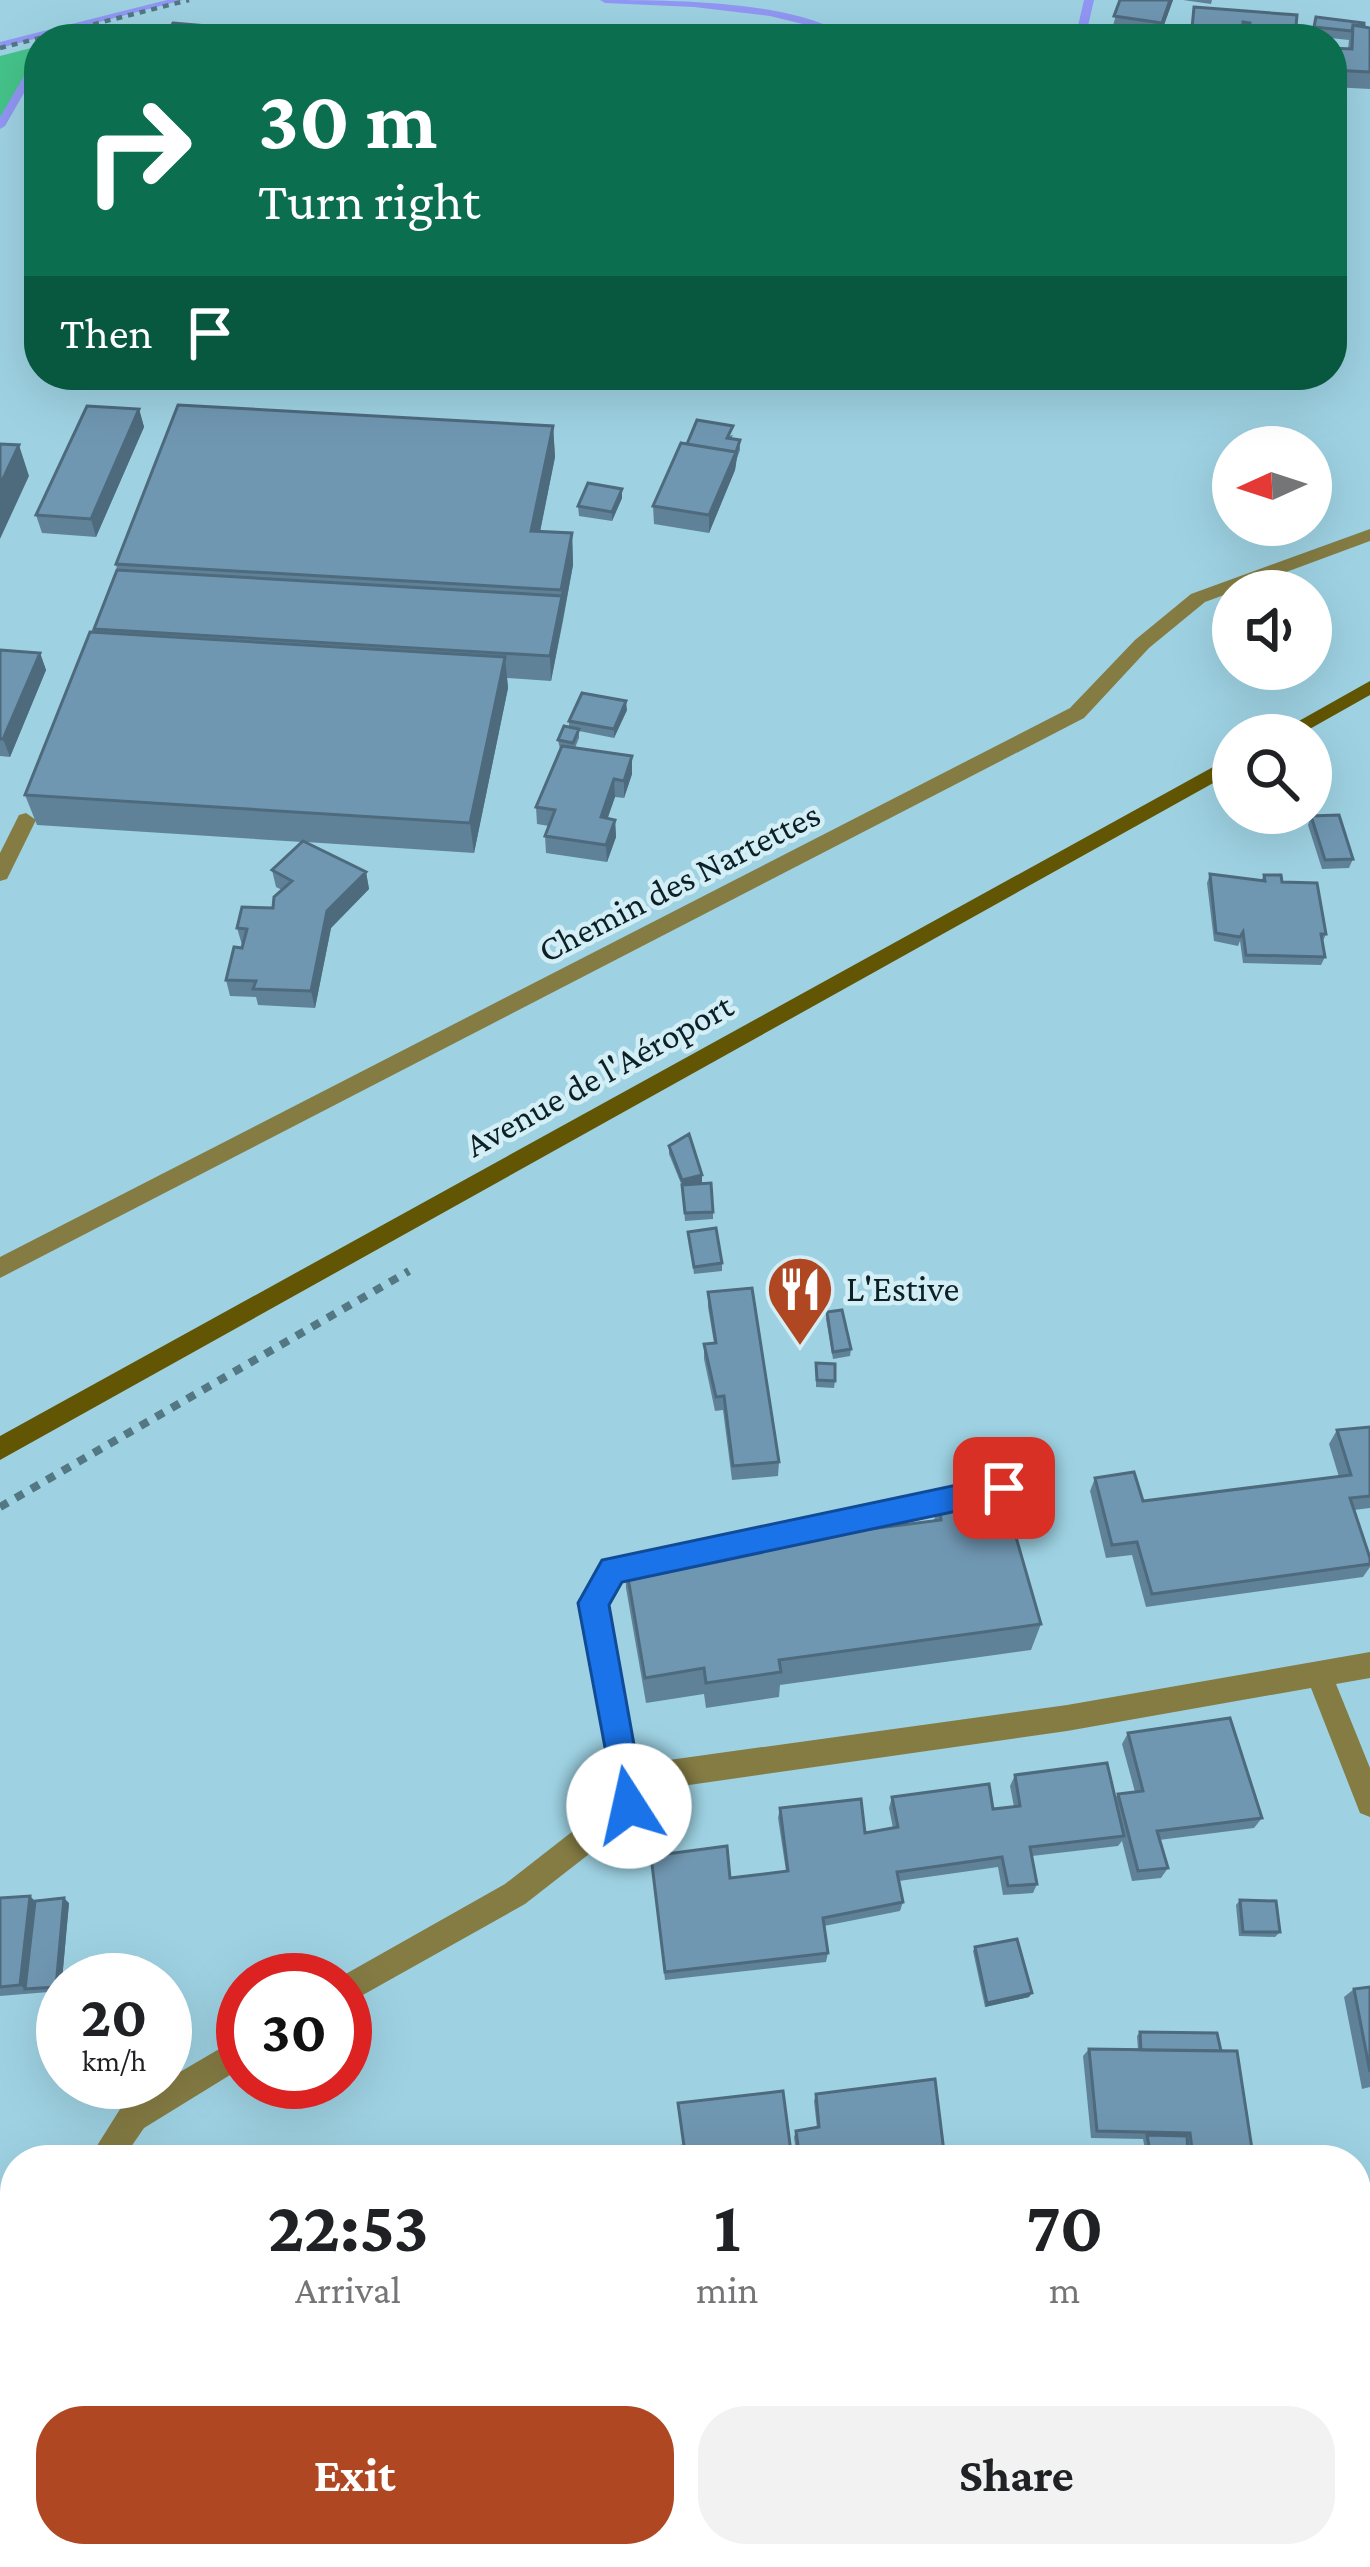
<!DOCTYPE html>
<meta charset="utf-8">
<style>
body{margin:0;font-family:"Crimson Pro",serif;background:#f2f2f2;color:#202124;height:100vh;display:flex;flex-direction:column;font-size:45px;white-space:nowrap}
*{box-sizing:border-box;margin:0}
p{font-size:39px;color:#757577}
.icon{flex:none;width:66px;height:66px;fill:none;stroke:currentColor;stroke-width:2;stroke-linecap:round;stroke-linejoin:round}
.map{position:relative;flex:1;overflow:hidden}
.side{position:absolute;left:0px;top:2145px;width:1371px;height:423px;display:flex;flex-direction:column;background:#fff;border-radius:48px 48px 0 0;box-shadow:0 12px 48px #0002}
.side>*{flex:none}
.top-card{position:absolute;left:24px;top:24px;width:1323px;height:366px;border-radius:48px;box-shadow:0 12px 48px #0002;background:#0b6e4f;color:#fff;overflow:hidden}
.needle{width:78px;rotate:267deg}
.fabs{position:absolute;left:1212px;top:426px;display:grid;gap:24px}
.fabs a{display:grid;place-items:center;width:120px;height:120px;border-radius:50%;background:#fff;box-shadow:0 12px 48px #0002;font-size:60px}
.speed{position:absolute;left:36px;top:1953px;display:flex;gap:24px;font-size:60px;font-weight:700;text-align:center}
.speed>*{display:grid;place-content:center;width:156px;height:156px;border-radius:50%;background:#fff;box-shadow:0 12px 48px #0002;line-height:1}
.speed small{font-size:30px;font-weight:400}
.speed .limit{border:18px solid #d22;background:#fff;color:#111}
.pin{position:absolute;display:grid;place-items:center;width:102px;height:102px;color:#fff;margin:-51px;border-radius:24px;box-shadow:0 6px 18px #0006}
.me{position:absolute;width:132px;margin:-66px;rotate:350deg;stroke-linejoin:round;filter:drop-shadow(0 0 9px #0008)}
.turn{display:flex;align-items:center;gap:42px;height:252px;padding:0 36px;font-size:54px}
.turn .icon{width:156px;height:156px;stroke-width:2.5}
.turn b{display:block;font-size:84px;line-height:102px}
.then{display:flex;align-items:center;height:114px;padding:0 36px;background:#0003;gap:24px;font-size:45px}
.eta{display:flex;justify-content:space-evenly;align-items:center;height:204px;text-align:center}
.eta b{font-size:72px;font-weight:700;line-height:84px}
.action{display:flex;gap:24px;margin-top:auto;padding:24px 36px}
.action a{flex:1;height:138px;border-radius:48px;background:#af4822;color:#fff;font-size:48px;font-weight:700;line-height:138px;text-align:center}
.action a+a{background:#f2f2f2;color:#202124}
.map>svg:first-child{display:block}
.green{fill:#45c48a}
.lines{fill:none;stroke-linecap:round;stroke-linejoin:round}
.stream{fill:#9197f4;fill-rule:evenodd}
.path-far1{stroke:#537783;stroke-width:4.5;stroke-dasharray:6 6;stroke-linecap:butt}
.path{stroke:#537783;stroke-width:8;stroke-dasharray:9 9;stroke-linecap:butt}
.minor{fill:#857c44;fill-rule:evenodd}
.secondary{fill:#625604;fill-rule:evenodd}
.primary{fill:#443d16;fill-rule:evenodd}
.wall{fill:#608299}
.shaded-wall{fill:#4e6a7d}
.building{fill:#7097b2;stroke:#4e6a7d;stroke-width:3}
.route{fill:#1a73e8;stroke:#114b97;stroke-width:3}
.labels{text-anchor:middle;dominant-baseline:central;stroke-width:9;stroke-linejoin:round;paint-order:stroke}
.street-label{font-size:36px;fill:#0c2127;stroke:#d4eef6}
.poi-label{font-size:36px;fill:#0c2127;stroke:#d4eef6;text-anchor:start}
</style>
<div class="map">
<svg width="1370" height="2567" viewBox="0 0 1370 2567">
<rect width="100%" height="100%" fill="#9ed2e3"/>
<path class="green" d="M39,46V59L0,126V56Z"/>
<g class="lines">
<path class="stream" d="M167,0H183L0,48V42Z
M600,0C666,0 800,0 851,39H840L827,30L770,16L694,7L605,3Z
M1084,0H1094L1085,39H1075Z
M39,56V67L5,126L0,129V117L34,59Z"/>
<path class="path-far1" d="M0,48L189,0"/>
<path class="path" d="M0,1507L409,1271"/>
<path class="minor" d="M1370,529V541L1205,602L1149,648L1084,718L0,1278V1257L1070,708L1135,640L1191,594Z
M26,813L36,820L7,879L0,881V853L19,815Z
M1004,1477L1013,1480L1017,1488L1013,1496L1004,1499L693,1565L684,1561L680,1553L684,1545L693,1541Z
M653,1550L662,1553L666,1562L662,1571L621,1580L607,1605L638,1780L669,1760L1067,1705L1370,1652V1678L1336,1684L1370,1768V1817L1360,1813L1311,1688L1067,1731L675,1787L525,1904L345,2005V1980H335L505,1884L614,1799L580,1603L604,1561Z
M243,2035V2067L144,2128L122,2160H88L122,2106Z
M8,2216L15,2219V2254L0,2252V2220Z
M96,2553H130L133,2567H99Z
M1159,2553H1193L1196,2567H1162Z"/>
<path class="secondary" d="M1370,681V695L1299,735H1274Z
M1233,756V772L0,1460V1436Z"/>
<path class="primary" d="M1370,2340V2380L1356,2382V2342Z
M384,2553H463L458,2567H379Z"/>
</g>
<path class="wall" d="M1120,0H1173L1159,38L1151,39L1111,33Z
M1183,0H1212L1211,4Z
M1194,7L1297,15L1294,39H1248V32L1242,31Z
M1316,17L1370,28V89L1332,87V48L1348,49L1349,40L1312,36Z
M139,409L144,427L96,537L42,533L36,515Z
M553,426L555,457L540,531L572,533L573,565L563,621L551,681L507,678L508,688L474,853L306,842L366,872L369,889L331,928L315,1008L258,1005L256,997L230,996L226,980L242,945L237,928L273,908L282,890L276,887L272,870L302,842L37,825L25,795L95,632L94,629L117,570L116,564Z
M733,435L731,439L740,440V450L736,461L735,470L709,533L654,524L653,506L687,444Z
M622,498L612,521L579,516L578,506Z
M0,650L40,653L46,670L10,757L0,756Z
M627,710L614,738L579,731V738L575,748L632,756V774L624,798L615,797L607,818L615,820L616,837L607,862L546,853L545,836L549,826L537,824L536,807L560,749L558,740L569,727V721Z
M1311,816L1353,859L1349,868L1322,869L1308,825Z
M1210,874L1261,881L1264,875L1282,882L1326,934L1322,943L1325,957L1321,965L1243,963L1240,941L1238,946L1214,941L1207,883Z
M669,1146L702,1175V1183L713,1212V1219L685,1221L682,1186L669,1154Z
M688,1232L722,1263V1271L694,1274Z
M708,1292L779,1462L778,1476L732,1480L723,1410L715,1411L704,1359V1344L714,1343L708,1307Z
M827,1312L851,1349L850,1356L833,1359L826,1319Z
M816,1363L835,1381L834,1388L816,1387Z
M1370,1427V1508L1354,1510L1370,1558V1567L1363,1577L1146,1607L1132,1555L1106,1558L1090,1491L1095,1478L1143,1501L1339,1477L1329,1444L1337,1430Z
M939,1503L1041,1624L1031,1650L780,1685L779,1697L706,1708L704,1694L646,1703L626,1588L625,1560L934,1520Z
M1128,1733L1262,1818L1254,1828L1159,1840L1168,1868L1161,1878L1132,1881L1122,1841L1118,1846L1032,1856L1037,1884L1033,1893L1003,1895L998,1867L899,1881L903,1902L900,1911L824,1926L828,1953L826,1962L665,1980L651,1856L730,1878L786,1871L778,1818L780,1808L865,1833L893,1828L889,1808L892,1797L993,1809L1014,1807L1010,1786L1015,1775L1115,1798L1118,1794L1135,1792L1122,1744Z
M0,1898L69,1903L61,1991L0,1996Z
M1240,1900L1280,1932L1275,1937L1239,1936L1236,1905Z
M975,1947L1029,1997L985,2007L973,1951Z
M1370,1987V2087L1362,2089L1344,1997L1354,1989Z
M1140,2032L1221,2051L1252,2149L1243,2155H1146L1143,2139L1091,2138L1083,2056L1089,2049L1138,2050L1137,2036Z
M816,2094L945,2160H797L794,2137L796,2131L817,2128L814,2101Z"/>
<path class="shaded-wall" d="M1170,0H1173L1159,39L1162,23Z
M208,26L210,35L207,39H201Z
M139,409L144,427L96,537L91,519Z
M553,426L555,457L534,562L531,531Z
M740,440L735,470L709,533V515Z
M19,445L29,476L0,539V485Z
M622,489V498L612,521V512Z
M572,533L573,565L551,681L550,656Z
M40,653L46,670L10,757L3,739Z
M505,657L508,688L474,853L470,823Z
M626,701L627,710L614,738V729Z
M632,756V774L624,798V781Z
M614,779L615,797L602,835L601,817Z
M615,820L616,837L607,862L606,845Z
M366,872L369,889L331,928L315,1008L311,991L327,911Z
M702,1175V1183L682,1188V1180Z
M30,1896L40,1906L25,1989L20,1985Z
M64,1898L69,1903L61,1991L56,1987Z
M1032,1993L1029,1997L985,2007L987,2003Z"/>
<path class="building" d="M1120,0H1170L1162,23L1114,16Z
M1194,7L1297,15L1295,38L1250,37V23L1243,22L1242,39H1191Z
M1316,17L1364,23V26L1353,25L1352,31L1314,27Z
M173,23L208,26L201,38L166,36Z
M1353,25L1370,28V72L1332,70V48L1352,49Z
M178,405L553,426L531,531L572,533L561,590L116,564Z
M87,406L139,409L91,519L36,515Z
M697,420L733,426L727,438L740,440L736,452L687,444Z
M681,443L736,452L709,515L653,506Z
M0,444L19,445L0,485Z
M588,483L622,489L612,512L578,506Z
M117,570L562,596L550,656L94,629Z
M90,632L505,657L470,823L25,795Z
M0,650L40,653L3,739H0Z
M582,693L626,701L614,729L569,721Z
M564,726L579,729L573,743L558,740Z
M562,746L632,756L624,781L614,779L601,817L615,820L606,845L545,836L555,810L536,807Z
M1339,815L1353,859L1325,860L1311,816Z
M303,841L366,872L327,911L311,991L253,989L256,981L226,980L234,947L242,948L247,929L237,928L242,907L273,908L274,897L292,881L272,870Z
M1210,874L1265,881L1264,875H1281L1282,882L1317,883L1326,934H1321L1325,957L1246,955L1243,932L1240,937L1216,933Z
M689,1134L702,1175L682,1180L669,1146Z
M711,1183L713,1212L685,1213L682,1185Z
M716,1228L722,1263L694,1267L688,1232Z
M752,1288L779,1462L733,1466L724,1396L716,1397L704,1344L716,1343L708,1292Z
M842,1310L851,1349L833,1352L827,1312Z
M816,1363L835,1364V1381L817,1380Z
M1370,1427V1496L1350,1498L1370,1558V1564L1152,1594L1137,1542L1112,1545L1095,1478L1134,1472L1143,1501L1351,1475L1337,1430Z
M1003,1492L1041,1624L779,1660L781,1672L706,1683L704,1668L645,1678L625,1560L941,1520L939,1503Z
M1230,1718L1262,1818L1157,1831L1168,1868L1138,1871L1118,1794L1143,1791L1128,1733Z
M1107,1763L1124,1836L1030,1847L1037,1884L1008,1886L1002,1857L897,1872L903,1902L823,1918L828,1953L665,1972L651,1856L727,1846L730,1878L788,1871L780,1808L861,1799L865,1833L898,1827L892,1797L989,1784L993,1809L1020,1806L1015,1775Z
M30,1896L20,1985L0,1987V1898Z
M64,1898L56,1987L25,1989L35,1901Z
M1240,1900L1276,1901L1280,1932H1243Z
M1017,1939L1032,1993L987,2003L975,1947Z
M1370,1987V2072L1354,1989Z
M1140,2032L1217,2033L1221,2051L1141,2050Z
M1089,2049L1237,2051L1252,2149H1192L1190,2133L1097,2131Z
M935,2079L945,2160H800L796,2131L819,2127L816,2094Z
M783,2091L792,2160H655L654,2149L684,2146L678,2103Z
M1147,2135L1187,2136L1188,2152H1150Z"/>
<path class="route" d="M1004,1475L1014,1479L1019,1488L1014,1498L1004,1501L622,1582L609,1605L645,1806L640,1817L629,1821L618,1817L578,1603L602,1560Z"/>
<defs>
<symbol id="restaurant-pin" viewBox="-11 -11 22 30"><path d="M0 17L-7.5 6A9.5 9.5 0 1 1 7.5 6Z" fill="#af4822" stroke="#d4eef6"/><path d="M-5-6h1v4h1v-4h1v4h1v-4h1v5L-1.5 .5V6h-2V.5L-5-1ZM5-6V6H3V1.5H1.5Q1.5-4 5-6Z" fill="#fff"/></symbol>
</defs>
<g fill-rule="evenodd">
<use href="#restaurant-pin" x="762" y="1251" width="76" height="104"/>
</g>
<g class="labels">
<g class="street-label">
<text transform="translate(679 882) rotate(-27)">Chemin des Nartettes</text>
<text transform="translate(599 1075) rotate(-29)">Avenue de l'Aéroport</text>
</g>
<g class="poi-label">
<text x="846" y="1289">L'Estive</text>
</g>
</g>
</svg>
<div class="fabs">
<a><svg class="needle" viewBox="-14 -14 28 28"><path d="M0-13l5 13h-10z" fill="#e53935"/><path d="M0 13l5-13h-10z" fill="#757577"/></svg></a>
<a><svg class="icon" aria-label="sound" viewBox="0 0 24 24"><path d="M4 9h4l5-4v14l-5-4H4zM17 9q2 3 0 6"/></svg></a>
<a><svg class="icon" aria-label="search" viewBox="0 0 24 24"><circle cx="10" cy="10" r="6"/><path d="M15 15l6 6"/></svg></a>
</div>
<div class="speed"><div>20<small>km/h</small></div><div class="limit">30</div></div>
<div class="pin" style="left:1004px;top:1488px;background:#d93025"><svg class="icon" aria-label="arrive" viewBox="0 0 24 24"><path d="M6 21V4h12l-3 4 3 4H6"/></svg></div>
<svg class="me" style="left:629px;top:1806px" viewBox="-20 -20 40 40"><circle r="19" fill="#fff"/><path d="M0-13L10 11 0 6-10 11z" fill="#1a73e8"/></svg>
<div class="top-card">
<div class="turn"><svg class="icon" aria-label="right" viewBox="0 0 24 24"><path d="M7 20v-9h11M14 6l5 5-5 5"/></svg><div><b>30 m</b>Turn right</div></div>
<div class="then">Then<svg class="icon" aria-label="arrive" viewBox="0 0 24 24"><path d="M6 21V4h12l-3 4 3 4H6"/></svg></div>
</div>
<section class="side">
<div class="eta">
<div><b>22:53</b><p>Arrival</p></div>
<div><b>1</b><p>min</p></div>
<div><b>70</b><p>m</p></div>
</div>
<div class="action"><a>Exit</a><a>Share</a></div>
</section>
</div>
